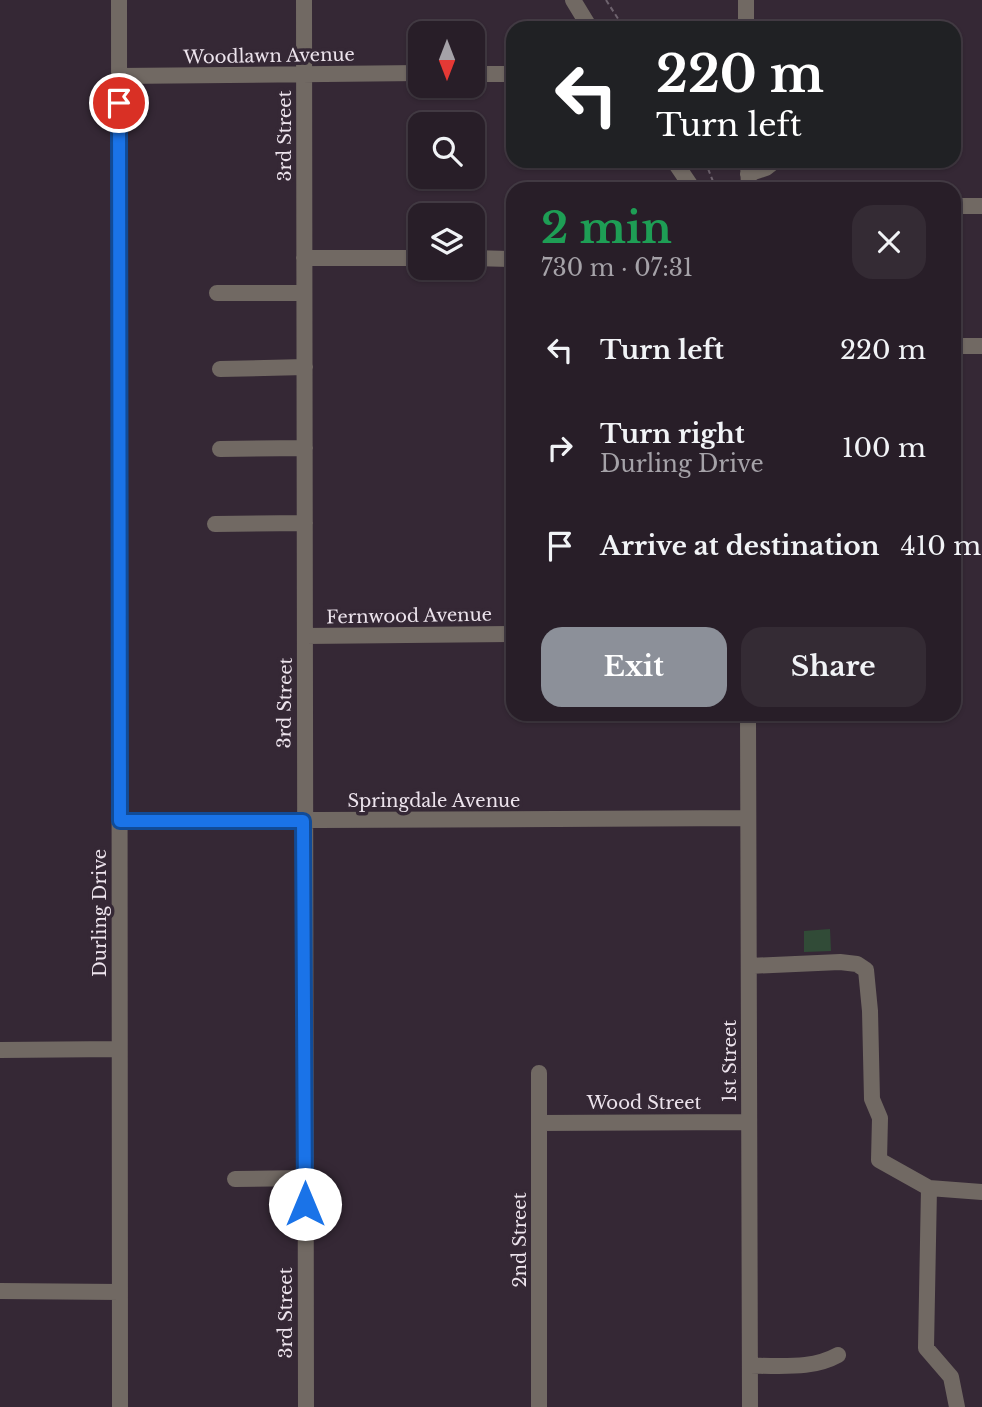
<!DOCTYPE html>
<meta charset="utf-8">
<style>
body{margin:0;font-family:"Libre Baskerville",serif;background:#342b34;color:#f1f3f6;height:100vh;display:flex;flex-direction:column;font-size:26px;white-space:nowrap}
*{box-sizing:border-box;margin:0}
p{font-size:23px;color:#a5a2a8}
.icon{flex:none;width:38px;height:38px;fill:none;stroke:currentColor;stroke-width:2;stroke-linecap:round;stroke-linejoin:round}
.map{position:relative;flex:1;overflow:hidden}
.details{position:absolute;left:506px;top:182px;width:455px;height:539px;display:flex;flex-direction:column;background:#281e28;border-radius:21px;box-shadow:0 2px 5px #0004,0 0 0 2px #443c45}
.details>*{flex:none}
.top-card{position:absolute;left:506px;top:21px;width:455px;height:147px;border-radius:21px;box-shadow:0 2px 5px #0004,0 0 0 2px #443c45;background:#202124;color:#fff;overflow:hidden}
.needle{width:46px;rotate:180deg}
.buttons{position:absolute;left:408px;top:21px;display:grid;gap:14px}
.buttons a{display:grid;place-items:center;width:77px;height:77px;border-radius:14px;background:#281e28;box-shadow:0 2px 5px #0004,0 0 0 2px #443c45;font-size:35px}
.pin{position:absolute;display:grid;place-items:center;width:60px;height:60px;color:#fff;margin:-30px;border:4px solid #fff;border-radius:50%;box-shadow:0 2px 7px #0007}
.me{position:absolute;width:77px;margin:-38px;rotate:0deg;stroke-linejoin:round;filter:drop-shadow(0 0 5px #0008)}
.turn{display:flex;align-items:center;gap:24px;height:147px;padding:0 35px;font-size:32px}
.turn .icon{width:91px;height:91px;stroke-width:2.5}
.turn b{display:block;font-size:49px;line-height:60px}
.round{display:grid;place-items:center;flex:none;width:74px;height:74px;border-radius:21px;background:#342b34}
.overview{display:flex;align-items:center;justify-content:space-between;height:119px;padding:0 35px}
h1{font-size:42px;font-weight:700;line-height:52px;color:#1e9e55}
.action{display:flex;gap:14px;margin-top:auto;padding:14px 35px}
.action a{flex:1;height:80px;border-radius:21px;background:#8c9099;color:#fff;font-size:28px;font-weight:700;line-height:80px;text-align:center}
.action a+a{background:#342b34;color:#f1f3f6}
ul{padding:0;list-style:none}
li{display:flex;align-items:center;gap:21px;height:98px;padding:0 35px}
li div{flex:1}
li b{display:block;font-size:26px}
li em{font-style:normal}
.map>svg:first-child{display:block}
.green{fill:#314b37}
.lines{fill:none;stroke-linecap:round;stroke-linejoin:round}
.path{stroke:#6e636e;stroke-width:2;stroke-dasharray:5 3.5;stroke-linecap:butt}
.minor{stroke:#716963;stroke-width:16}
.route-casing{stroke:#114b97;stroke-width:18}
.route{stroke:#1a73e8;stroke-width:12}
.labels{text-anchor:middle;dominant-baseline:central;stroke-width:7;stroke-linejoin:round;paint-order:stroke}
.street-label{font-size:18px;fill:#ece3ec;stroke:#352835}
</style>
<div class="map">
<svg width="982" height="1407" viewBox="0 0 982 1407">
<rect width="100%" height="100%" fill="#352835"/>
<path class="green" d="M830,929L831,951L804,952V931Z"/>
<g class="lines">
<path class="path" d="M606,0L624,28
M705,161L716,189"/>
<path class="minor" d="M119,0L120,1407
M304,0L306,1407
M573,0L590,28
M746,28V0
M472,74H513
M119,76L420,73
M674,161L693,189
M748,161L749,189
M748,174L766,168L775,161
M954,206H982
M304,258H420
M472,258L513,259
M217,293H304
M954,346H982
M220,369L305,367
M220,449L305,448
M215,524L305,523
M305,636L513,634
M748,714L750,1407
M120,821L748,818
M749,966L840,962L857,964L866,970L870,1011L872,1099L880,1118L879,1160L929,1188L982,1192
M0,1050L119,1049
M539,1073V1407
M539,1123L749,1122
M235,1179L305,1178
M929,1188L926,1348L951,1377L957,1407
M0,1291L120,1292
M750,1366C780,1365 811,1370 838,1355"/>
</g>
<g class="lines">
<defs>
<path id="route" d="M119,103L120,821H303L305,1204"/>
</defs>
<use href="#route" class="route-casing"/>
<use href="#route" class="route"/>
</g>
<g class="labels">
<g class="street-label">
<text transform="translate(269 56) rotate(-1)">Woodlawn Avenue</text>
<text transform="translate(285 136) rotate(-90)">3rd Street</text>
<text transform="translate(409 616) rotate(-1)">Fernwood Avenue</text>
<text transform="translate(285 703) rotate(-89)">3rd Street</text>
<text x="434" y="801">Springdale Avenue</text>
<text transform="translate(100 913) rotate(-90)">Durling Drive</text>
<text transform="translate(730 1061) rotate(-90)">1st Street</text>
<text x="644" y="1103">Wood Street</text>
<text transform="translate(520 1240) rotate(-90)">2nd Street</text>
<text transform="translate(286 1313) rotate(-90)">3rd Street</text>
</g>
</g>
</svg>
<div class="buttons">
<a><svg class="needle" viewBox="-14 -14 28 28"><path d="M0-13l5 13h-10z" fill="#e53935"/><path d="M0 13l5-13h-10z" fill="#a5a2a8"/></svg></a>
<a><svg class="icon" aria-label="search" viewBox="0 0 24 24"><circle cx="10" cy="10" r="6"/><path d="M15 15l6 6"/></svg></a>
<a><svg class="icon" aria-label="layers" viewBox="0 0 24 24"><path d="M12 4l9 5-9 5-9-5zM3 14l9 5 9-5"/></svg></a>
</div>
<div class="pin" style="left:119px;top:103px;background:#d93025"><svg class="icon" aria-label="arrive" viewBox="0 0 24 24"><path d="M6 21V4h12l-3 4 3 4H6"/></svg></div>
<svg class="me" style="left:305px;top:1204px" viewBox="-20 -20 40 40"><circle r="19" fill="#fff"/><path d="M0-13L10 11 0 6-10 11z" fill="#1a73e8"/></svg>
<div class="top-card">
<div class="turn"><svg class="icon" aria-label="left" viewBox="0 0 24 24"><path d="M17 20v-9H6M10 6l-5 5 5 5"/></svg><div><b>220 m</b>Turn left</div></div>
</div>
<section class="details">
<div class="overview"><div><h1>2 min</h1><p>730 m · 07:31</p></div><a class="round"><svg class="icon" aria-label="close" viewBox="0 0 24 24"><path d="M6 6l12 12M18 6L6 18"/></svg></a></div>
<ul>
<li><svg class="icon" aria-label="left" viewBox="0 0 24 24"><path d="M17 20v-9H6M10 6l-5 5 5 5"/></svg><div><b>Turn left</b></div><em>220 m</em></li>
<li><svg class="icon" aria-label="right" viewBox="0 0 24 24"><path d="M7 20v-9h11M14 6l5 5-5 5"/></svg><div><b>Turn right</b><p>Durling Drive</p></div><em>100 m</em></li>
<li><svg class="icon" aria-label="arrive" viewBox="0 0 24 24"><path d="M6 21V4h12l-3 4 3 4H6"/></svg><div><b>Arrive at destination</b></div><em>410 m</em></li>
</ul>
<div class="action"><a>Exit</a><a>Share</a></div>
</section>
</div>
